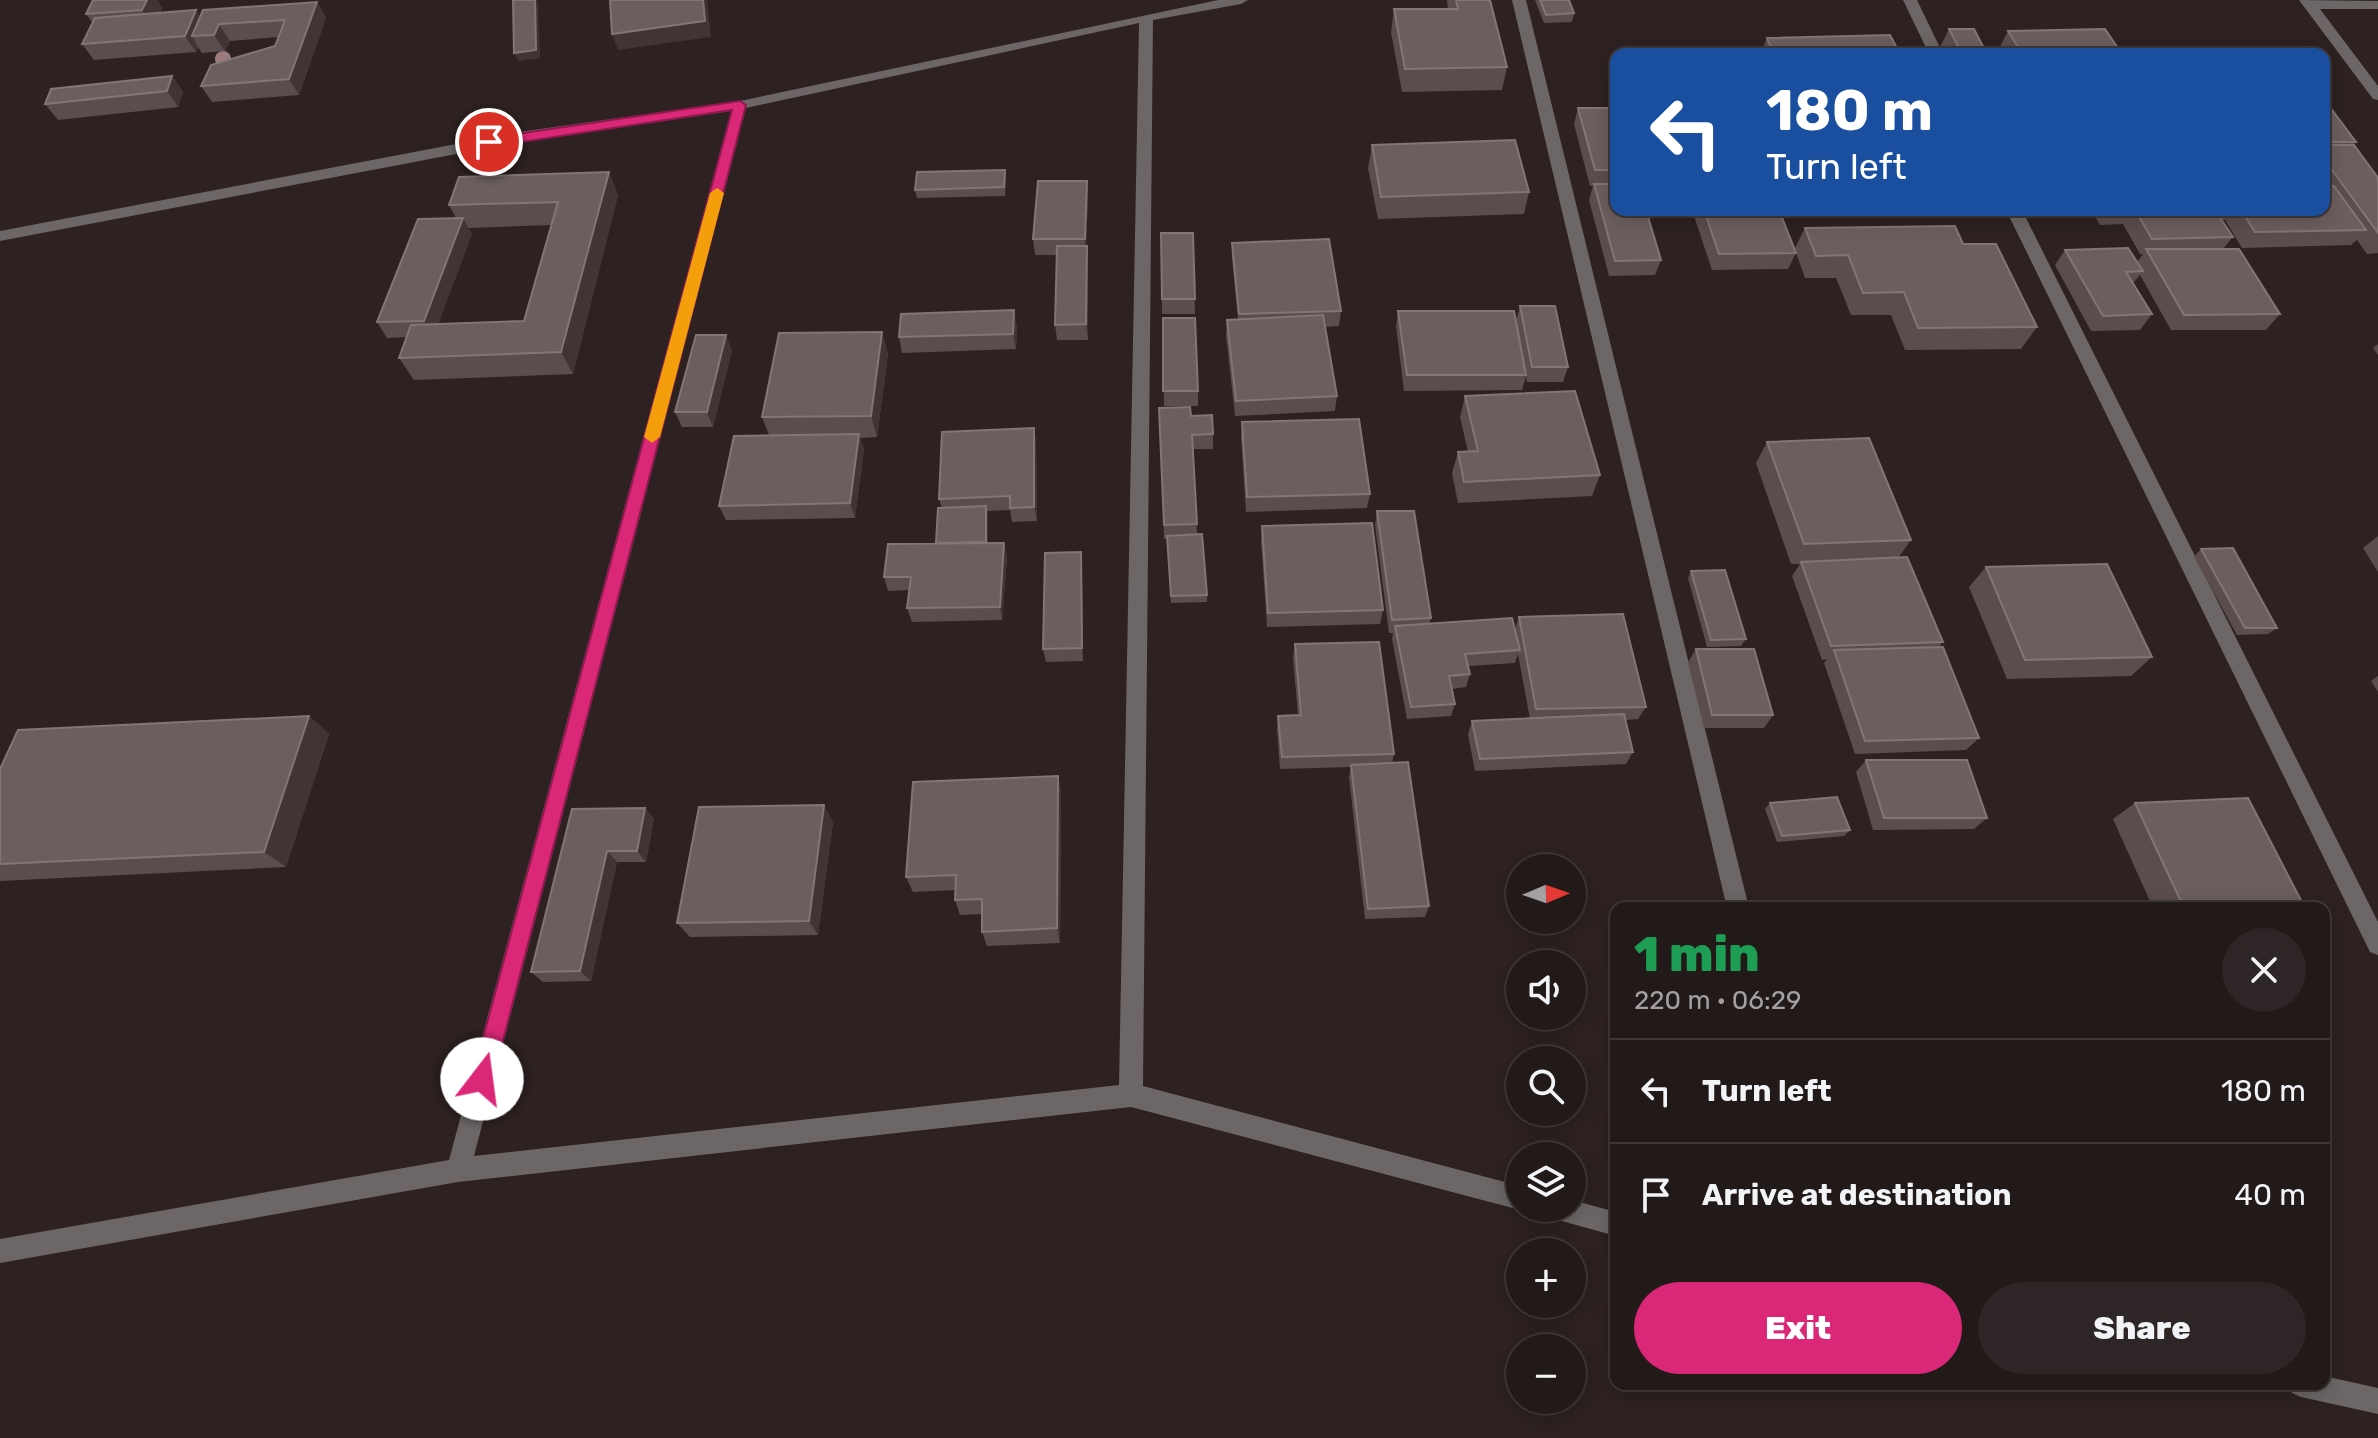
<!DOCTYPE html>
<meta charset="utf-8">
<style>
body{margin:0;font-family:Rubik,sans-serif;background:#2e2626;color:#f1f3f6;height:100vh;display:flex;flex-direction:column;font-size:30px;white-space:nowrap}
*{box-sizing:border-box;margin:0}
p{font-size:26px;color:#a2a0a2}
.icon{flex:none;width:44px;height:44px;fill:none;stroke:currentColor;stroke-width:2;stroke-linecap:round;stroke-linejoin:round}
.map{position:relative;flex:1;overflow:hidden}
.sheet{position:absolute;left:1610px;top:902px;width:720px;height:488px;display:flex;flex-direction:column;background:#221919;border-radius:16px;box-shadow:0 4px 20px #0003,0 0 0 2px #3f3838}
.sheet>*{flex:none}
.top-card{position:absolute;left:1610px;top:48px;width:720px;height:168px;border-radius:16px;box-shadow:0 4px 20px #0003,0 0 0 2px #3f3838;background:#1a4fa0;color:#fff;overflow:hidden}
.needle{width:52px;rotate:88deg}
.tools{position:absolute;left:1506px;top:854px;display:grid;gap:16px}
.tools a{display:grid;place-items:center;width:80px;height:80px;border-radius:50%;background:#221919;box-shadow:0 4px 20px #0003,0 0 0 2px #3f3838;font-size:40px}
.pin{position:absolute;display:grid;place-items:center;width:68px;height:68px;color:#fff;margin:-34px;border:4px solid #fff;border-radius:50%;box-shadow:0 2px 8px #0007}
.me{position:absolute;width:88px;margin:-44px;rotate:15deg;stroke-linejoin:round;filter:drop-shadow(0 0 6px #0008)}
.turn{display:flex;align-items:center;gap:28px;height:168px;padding:0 24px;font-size:36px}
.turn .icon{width:104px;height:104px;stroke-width:2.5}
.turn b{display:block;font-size:56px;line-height:68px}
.round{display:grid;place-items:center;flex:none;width:84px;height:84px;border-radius:42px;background:#2e2626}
.head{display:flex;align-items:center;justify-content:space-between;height:136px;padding:0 24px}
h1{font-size:48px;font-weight:800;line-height:60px;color:#1e9e55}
.cta{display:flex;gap:16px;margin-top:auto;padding:16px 24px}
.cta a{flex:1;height:92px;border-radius:48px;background:#db2777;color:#fff;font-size:32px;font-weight:800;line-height:92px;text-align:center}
.cta a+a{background:#2e2626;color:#f1f3f6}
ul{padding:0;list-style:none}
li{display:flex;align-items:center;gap:24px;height:104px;padding:0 24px;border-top:2px solid #3f3838}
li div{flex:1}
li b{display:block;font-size:30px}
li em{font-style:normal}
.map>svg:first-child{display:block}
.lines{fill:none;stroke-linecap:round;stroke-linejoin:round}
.minor{fill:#6c6666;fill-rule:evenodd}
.tree{fill:#9d7b7d}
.wall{fill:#5b4d4e;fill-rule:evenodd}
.shaded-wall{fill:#413435}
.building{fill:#6b5e5f;stroke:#817576;stroke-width:2}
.route{fill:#db2777;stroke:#8e194d;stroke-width:2}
.slow{fill:#f59e0b}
</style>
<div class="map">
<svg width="2378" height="1438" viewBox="0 0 2378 1438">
<rect width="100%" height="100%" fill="#2d2121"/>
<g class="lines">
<path class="minor" d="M1218,0H1248L1241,4L1153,20L1143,1086L1520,1186V1208H1525L1520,1210L1131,1107L458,1182L0,1263V1239L449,1160L731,111L519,142L0,241V231L519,132L740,101ZM1139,23L1119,1085L474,1156L746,108Z
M1512,0H1526L1749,908H1727Z
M1903,0H1917L1943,54H1929Z
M2299,0L2378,1V9H2320L2378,86V100L2373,99Z
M2006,210H2022L2378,922V955L2370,952Z
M1572,1200L1616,1212V1236L1547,1217L1544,1208H1572Z
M2324,1376L2378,1388V1414L2301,1397L2292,1393L2288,1384H2324Z"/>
</g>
<circle class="tree" cx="223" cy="59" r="8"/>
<path class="wall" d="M93,0H157L162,8L160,13L200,16L317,2L326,18L299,95L212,102L201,86L275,46L279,37L230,41L225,51L202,53L198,47L196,52L94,60L82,44L93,23L86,14Z
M1447,0H1490L1507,67L1502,90L1402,92L1391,32L1394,9H1448Z
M1535,0H1569L1574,13L1572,22L1544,23Z
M1949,29L1987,54H1945L1941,45Z
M2008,31L2122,54H2004L2000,47Z
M1767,38L1900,54H1760Z
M172,76L183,92L178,107L58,120L45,104Z
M2324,99L2356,142L2353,145L2378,178V253L2367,254L2357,240L2351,245L2242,248L2225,220H2222L2233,237L2223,249L2280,314L2266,330H2171L2140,275L2133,283L2152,314L2140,330L2091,331L2055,265L2065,250L2137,262L2143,254H2140L2123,224L2100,225L2091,210H2324Z
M1578,108L1616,133V210L1661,260L1655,275L1609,276L1589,200L1593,186H1590L1574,124Z
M1372,145L1529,192L1524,214L1378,219L1368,168Z
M1005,170L1006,179L1005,196L917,198L915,190Z
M609,172L618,195L573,374L414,380L399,358L407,337L387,338L377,322L456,218L449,205ZM552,225L524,321L438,324L472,234L468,228Z
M1087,181L1088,197L1086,246L1088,261V340H1057L1055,325L1057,255H1035L1033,239Z
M1692,210H1779L1794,250L1805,228L1963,244L2037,327L2021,349L1905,350L1891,315H1851L1836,278H1805L1796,253L1788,269L1712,270Z
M1161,233H1193L1195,314H1162Z
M1232,243L1341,311L1339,326L1325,327L1337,396L1335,411L1235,416L1226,335L1227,320L1238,319L1232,258Z
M1520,306L1568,367L1563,382H1527L1526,376L1522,390L1404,391L1396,326L1398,311L1516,321Z
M1163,318L1198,391V406H1164Z
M1017,326L1016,349L902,353L899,337Z
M882,332L888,354L877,437L860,438L864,449L855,518L726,520L719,506L769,435L762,417Z
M2378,344V355L2373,348Z
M732,350L713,427H682L675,412Z
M1465,396L1600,475L1592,496L1458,503L1452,473L1458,452H1468L1460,417Z
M1159,408L1191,416L1213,434V449H1193L1197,534L1207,595V602L1171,603L1167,539H1164Z
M1242,422L1370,494L1367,508L1246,512L1241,437Z
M1034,428L1036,443L1037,521L1012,522L1010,510L988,511V543H1004L1007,557L1002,620L912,622L907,608L909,590L888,591L884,577L936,543L942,508L939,499Z
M1767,442L1911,540L1898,558L1943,642L1939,647L1979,738L1966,750L1855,754L1824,663L1827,659L1822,660L1792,576L1800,564H1791L1756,463Z
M1377,511L1431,618L1429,624L1515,629L1519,617L1646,707L1638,719L1625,720L1633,752L1626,764L1475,771L1468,734L1472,721L1530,719L1518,654L1515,663L1468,666L1470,674L1466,687L1452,689L1455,704L1451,716L1407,719L1392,639L1393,633H1389L1375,525Z
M1262,526L1383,610L1380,624L1267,627L1261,540Z
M2378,536V572L2363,548Z
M2201,549L2277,628L2268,634L2237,635L2194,557Z
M1081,552L1082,566L1083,661L1046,662L1043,649Z
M1986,567L2152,657L2131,676L2007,679L1969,587Z
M1691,571L1746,639L1741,646L1707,647L1688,578Z
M1295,644L1394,754L1392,763L1429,906L1425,917L1365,919L1349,777L1351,767L1280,769L1277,728L1278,716L1298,715L1293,658Z
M1696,649L1773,715L1764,728H1704L1688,662Z
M2378,676V692L2371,681Z
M309,716L329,734L286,867L0,881V769Z
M1866,760L1987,818L1974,829L1873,830L1856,772Z
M1058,776L1061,793L1060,943L987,946L982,932V914L960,915L955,900V890L913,892L906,877Z
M1770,803L1850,830L1844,836L1777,842L1765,809Z
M2135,803L2305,908H2153L2113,819Z
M645,808L654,819L646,862H617L591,981L543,982L531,972L572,809Z
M833,822L818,935L690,937L677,923Z"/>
<path class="shaded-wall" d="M147,0H157L162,8L153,26L142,10Z
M535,0H537L538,4L540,58L518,61L514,53Z
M703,0H707L711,37L618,50L612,34Z
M317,2L326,18L299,95L289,79Z
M196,10L207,27L192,36L198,47L196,52L185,36Z
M219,24L230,41L225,51L214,35Z
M172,76L183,92L178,107L167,91Z
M609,172L618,195L573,374L561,352Z
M1087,181L1088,197L1086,254L1085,239Z
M463,218L472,234L434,336L424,321Z
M1087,246L1088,261V340L1086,324Z
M1014,310L1017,326L1016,349L1013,334Z
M882,332L888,354L877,437L871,416Z
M726,335L732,350L713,427L707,412Z
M1034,428L1036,443L1037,521L1034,507Z
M859,434L864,449L855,518L850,503Z
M986,506L988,513V549L986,542Z
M1004,543L1007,557L1002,620L1000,607Z
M1081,552L1082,566L1083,661L1082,648Z
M309,716L329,734L286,867L264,852Z
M1058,776L1061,793L1060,943L1057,928Z
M824,805L833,822L818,935L809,921Z
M645,808L654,819L646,862L637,851Z
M607,851L617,862L591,981L580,971Z"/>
<path class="building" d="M93,0H147L142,10L86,14Z
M513,0H535L536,50L514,53Z
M610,0H703L705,21L612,34Z
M1456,0H1490L1507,67L1405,69L1394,9H1458Z
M1540,0H1569L1574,13L1546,15Z
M317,2L289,79L201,86L211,65L275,46L285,20L219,24L214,35L192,36L203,10Z
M196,10L185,36L82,44L95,18Z
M1949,29H1974L1987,54H1962Z
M2105,29L2122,54H2039L2038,52H2021L2008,31Z
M1890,35L1900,54H1795L1794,52H1773L1767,38Z
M172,76L167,91L45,104L51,89Z
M2324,99L2356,142H2324Z
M1578,108H1609L1616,133V170H1595Z
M1515,140L1529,192L1381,197L1372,145Z
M2324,145H2354L2378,178V233L2324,159Z
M1005,170L1004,187L915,190L917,172Z
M609,172L561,352L399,358L411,325L524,321L558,202L449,205L459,177Z
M1038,181H1087L1085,239H1033Z
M1594,184H1616V210H1646L1661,260L1615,261Z
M2324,185L2325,186H2334L2366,230L2255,232L2241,210H2324Z
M1704,210H1779L1796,253L1719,254Z
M2135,210H2215L2233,237L2152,239Z
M463,218L424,321L377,322L418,219Z
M1955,226L1963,244H1996L2037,327L1918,328L1904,292L1863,293L1848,255L1816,256L1805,228Z
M1161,233H1193L1195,299H1162Z
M1329,239L1341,311L1239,314L1232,243Z
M1057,246H1087L1086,324L1055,325Z
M2128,248L2143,271L2126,272L2152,314L2103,316L2065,250Z
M2146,249H2239L2280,314L2184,315Z
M1520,306H1555L1568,367H1532Z
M1014,310L1013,334L899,337L901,314Z
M1398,311H1514L1526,375H1407Z
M1323,315L1337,396L1236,401L1227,320Z
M1163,318H1195L1198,391H1163Z
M882,332L871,416L762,417L779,333Z
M696,335H726L707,412H675Z
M1575,391L1600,475L1464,482L1458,452L1478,451L1465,396Z
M1190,407L1191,416L1212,415L1213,434L1192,435L1197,524L1164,525L1159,408Z
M1359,419L1370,494L1247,497L1242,422Z
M1034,428V507L1010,508V496L939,499L942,432Z
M859,434L850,503L719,506L734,436Z
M1869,438L1911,540L1804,544L1767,442Z
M986,506V542L936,543L938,508Z
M1377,511H1414L1431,618L1392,620Z
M1372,523L1383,610L1268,613L1262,526Z
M1202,534L1207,595L1171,596L1167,536Z
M1004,543L1000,607L907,608L911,577H884L888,544Z
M2233,548L2277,628H2245L2201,549Z
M1081,552L1082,648L1043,649L1045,553Z
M1907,557L1943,642L1831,646L1801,562Z
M2107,564L2152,657L2025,660L1986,567Z
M1725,570L1746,639L1711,640L1691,571Z
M1623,614L1646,707L1536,709L1519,617Z
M1512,618L1520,650L1465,654L1470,674L1449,676L1455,704L1411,707L1395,626Z
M1379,642L1394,754L1282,757L1278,716L1301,715L1295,644Z
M1943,647L1979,738L1865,741L1834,650Z
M1696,649H1754L1773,715H1712Z
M1624,714L1633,752L1480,759L1472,721Z
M309,716L264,852L0,864V769L18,730Z
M1866,760H1967L1987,818H1884Z
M1408,762L1429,906L1368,909L1351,765Z
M1058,776L1057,928L982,932V899L955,900L956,875L906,877L913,782Z
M1837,797L1850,830L1782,836L1770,803Z
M2248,798L2305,908H2184L2135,803Z
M824,805L809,921L677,923L699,807Z
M645,808L637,851H607L580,971L531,972L572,809Z"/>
<path class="route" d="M740,101L746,105L493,1079L490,1087L482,1090L475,1087L472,1079L732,110L489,147L482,142L489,138Z"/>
<path class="slow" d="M717,188L724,193L660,437L652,443L644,437L710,193Z"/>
</svg>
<div class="tools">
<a><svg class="needle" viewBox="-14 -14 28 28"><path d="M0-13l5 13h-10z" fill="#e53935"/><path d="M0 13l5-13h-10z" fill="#a2a0a2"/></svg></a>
<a><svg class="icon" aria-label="sound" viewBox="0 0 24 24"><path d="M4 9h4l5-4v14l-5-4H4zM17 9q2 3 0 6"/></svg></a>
<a><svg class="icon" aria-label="search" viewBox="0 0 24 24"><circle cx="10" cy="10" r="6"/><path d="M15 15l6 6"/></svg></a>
<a><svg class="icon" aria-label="layers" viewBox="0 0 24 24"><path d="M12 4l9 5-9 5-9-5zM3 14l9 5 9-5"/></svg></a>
<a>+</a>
<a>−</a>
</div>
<div class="pin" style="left:489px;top:142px;background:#d93025"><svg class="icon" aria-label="arrive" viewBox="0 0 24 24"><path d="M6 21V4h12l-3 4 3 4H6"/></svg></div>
<svg class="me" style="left:482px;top:1079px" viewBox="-20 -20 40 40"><circle r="19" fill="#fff"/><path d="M0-13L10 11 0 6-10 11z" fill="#db2777"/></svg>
<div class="top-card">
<div class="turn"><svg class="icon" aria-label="left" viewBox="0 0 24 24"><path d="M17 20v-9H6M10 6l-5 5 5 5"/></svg><div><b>180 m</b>Turn left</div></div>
</div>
<section class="sheet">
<div class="head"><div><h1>1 min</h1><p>220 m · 06:29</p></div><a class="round"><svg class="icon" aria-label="close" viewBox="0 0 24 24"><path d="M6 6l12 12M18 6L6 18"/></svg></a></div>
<ul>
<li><svg class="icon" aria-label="left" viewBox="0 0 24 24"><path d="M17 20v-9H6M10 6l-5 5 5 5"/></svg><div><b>Turn left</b></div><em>180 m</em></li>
<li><svg class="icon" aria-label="arrive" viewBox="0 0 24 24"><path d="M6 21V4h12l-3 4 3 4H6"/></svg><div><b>Arrive at destination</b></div><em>40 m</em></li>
</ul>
<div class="cta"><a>Exit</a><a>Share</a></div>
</section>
</div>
